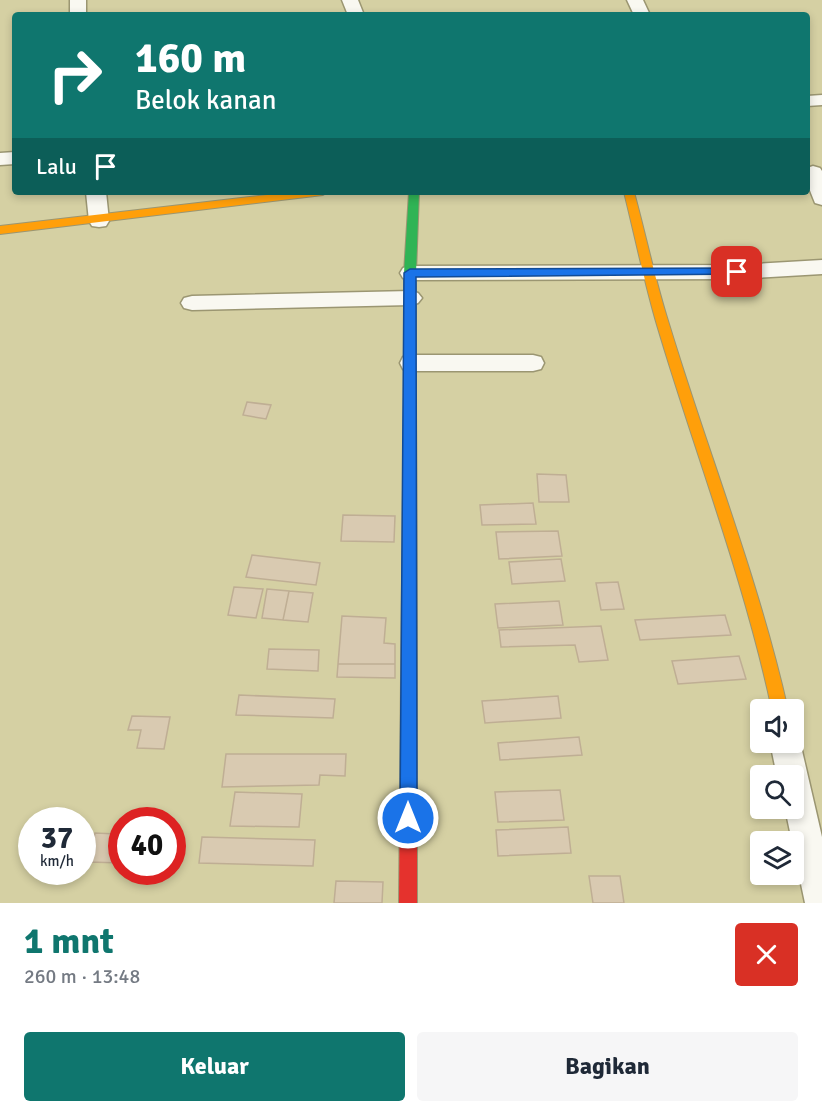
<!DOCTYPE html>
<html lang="id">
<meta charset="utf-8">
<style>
body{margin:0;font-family:Signika,sans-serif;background:#f6f6f7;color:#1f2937;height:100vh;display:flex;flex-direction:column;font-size:22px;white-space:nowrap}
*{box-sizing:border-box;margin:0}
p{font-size:20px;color:#747a83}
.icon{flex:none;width:33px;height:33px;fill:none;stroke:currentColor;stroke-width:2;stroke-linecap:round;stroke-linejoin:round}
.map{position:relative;height:903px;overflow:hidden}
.side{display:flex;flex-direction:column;background:#fff;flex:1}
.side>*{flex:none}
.guide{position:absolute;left:12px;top:12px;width:798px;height:183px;border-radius:6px;box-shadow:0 3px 9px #0003;background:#0f766e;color:#fff;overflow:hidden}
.fabs{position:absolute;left:750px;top:699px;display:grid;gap:12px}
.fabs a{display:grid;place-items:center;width:54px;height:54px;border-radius:6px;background:#fff;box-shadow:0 3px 9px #0003;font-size:30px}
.speed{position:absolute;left:18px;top:807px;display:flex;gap:12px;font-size:30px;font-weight:700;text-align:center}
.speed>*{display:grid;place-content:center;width:78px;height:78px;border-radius:50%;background:#fff;box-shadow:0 3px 9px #0003;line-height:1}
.speed small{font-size:15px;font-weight:400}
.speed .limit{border:9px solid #d22;background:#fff;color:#111}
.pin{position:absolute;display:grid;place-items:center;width:51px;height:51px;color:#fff;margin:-26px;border-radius:12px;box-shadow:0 3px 9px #0006}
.me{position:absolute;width:66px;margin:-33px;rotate:0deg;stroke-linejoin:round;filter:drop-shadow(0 0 4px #0008)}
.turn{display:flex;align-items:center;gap:21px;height:126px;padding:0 24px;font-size:27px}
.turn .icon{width:78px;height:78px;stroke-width:2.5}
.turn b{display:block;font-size:42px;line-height:51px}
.then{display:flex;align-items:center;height:57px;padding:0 24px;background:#0003;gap:12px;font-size:22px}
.round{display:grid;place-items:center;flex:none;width:63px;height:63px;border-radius:6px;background:#f6f6f7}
.summary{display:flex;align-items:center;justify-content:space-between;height:102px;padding:0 24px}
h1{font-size:36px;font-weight:700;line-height:45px;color:#0f766e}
.cta{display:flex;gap:12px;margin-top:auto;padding:12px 24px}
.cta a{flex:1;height:69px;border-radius:6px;background:#0f766e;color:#fff;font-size:24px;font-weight:700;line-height:69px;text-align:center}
.cta a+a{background:#f6f6f7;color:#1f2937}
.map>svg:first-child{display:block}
.building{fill:#d9cab1;stroke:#bfae94;stroke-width:1.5}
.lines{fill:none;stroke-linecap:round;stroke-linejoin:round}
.street-casing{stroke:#9b9672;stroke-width:3}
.fast-casing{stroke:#9b9672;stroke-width:2}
.slow-casing{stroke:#9b9672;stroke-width:2}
.jam-casing{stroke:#9b9672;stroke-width:2}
.street{fill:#f9f8f1;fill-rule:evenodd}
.fast{fill:#30b455;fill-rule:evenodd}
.slow{fill:#ff9f0a;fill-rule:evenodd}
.jam{fill:#e5322d;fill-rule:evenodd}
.route{fill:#1a73e8;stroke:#114b97;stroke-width:1.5}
</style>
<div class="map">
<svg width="822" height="903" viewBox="0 0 822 903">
<rect width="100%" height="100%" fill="#d5d0a3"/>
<path class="building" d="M247,402L271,405L266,419L243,415Z
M537,474L566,475L569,502H539Z
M533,503L536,524L482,525L480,505Z
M343,515L395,516L394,542L341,541Z
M558,531L562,556L499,559L496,532Z
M252,555L320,563L316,585L246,577Z
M561,559L565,581L512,584L509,562Z
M618,582L624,609L601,610L596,583Z
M234,587L263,589L256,618L228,615Z
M267,589L289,591L283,620L262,618Z
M289,591L313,593L308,622L283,620Z
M559,601L563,625L498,628L495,604Z
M725,615L731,635L640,640L635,620Z
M342,616L386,618L384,643L395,644V664H338Z
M601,626L608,660L579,662L575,645L501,647L499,630Z
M269,649L319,650L318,671L267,669Z
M739,656L746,679L678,684L672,661Z
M338,664H395V678L337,677Z
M239,695L335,699L333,718L236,715Z
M558,696L561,718L485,723L482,701Z
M132,716L170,717L164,749L137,748L141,730H128Z
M579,737L582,755L500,760L498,743Z
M226,754H346L345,776L320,775L319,785L222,787Z
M560,790L564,820L498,822L495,792Z
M235,792L302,794L299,827L230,826Z
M121,820H129H122V863L89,862L95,833L117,834Z
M568,827L571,853L498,856L496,830Z
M202,837L315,840L313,866L199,863Z
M589,876H620L624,903H593Z
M336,881L383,882L382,903H334Z"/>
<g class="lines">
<defs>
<path id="street" d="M70,0H86V15H70Z
M342,0H358L364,15H348Z
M627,0H643L650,15H634Z
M822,95V105L807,106V96Z
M15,152V164L0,165V153Z
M813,166L820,168L822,171V205L815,203L807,183V168Z
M86,192H106L109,221L106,226L99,227L92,226L89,221Z
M822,260V274L737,279L410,280L403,278L400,273L403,268L410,266L737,265Z
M411,291L418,293L422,298L418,303L411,305L192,310L184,308L181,303L184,298L192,296Z
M411,355H533L541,357L544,363L541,369L533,371H411L403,369L400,363L403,357Z
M794,731L800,742L822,837V903H805L785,808H794V776H777L770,742H794Z"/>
<path id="fast" d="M409,192H419L416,273V397L410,402L404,397V273Z"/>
<path id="slow" d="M293,192H328L323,195L0,234V226Z
M624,192H634C646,236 655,280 669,324C708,453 758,577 788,710H772C744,578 695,453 657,325C644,281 635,236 624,192Z
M410,392L416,397L417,678L415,683L409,685L403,683L401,678L404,397Z"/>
<path id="jam" d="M409,671L415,673L417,678V903H399L401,678L403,673Z"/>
</defs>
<use href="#street" class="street-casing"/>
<use href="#fast" class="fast-casing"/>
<use href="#slow" class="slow-casing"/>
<use href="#jam" class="jam-casing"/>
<use href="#street" class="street"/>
<use href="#fast" class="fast"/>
<use href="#slow" class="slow"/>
<use href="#jam" class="jam"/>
</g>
<path class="route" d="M737,268L741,269V274L416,277L417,818L414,824L408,826L402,824L400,818L404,273L410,269Z"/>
</svg>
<div class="fabs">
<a><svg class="icon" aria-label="sound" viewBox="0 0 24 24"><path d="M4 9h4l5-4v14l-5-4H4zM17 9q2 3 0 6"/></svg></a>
<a><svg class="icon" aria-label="search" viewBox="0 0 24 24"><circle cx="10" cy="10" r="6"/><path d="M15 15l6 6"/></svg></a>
<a><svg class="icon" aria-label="layers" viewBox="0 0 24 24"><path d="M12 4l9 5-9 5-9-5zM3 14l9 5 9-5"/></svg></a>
</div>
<div class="speed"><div>37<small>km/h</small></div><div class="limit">40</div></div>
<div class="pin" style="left:737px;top:272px;background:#d93025"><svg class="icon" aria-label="arrive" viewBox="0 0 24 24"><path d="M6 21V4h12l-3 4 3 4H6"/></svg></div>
<svg class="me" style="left:408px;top:818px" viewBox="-20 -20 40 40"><circle r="17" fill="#1a73e8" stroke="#fff" stroke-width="3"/><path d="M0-11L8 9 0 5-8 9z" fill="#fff"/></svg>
<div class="guide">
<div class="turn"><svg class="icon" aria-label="right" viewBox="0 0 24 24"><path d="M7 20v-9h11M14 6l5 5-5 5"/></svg><div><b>160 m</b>Belok kanan</div></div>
<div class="then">Lalu<svg class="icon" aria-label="arrive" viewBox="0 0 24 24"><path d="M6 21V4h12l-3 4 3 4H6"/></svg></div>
</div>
</div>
<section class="side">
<div class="summary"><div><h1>1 mnt</h1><p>260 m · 13:48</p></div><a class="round" style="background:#d93025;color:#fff"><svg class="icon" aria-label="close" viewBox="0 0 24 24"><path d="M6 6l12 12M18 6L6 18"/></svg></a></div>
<div class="cta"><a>Keluar</a><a>Bagikan</a></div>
</section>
